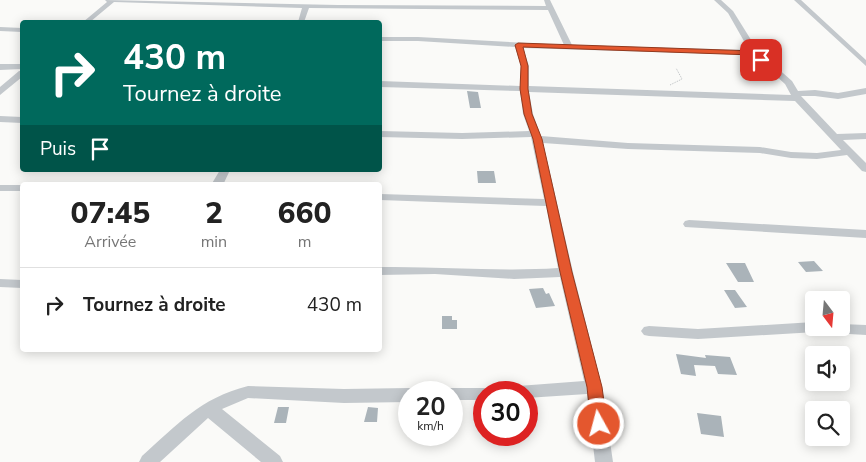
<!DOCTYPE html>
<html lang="fr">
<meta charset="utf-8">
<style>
body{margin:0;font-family:"Nunito Sans",sans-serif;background:#f2f2f2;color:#222;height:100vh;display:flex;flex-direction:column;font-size:19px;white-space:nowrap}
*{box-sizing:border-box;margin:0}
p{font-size:16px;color:#767676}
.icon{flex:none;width:28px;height:28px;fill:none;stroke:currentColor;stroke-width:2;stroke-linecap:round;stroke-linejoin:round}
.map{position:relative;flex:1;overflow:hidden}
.details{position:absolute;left:20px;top:182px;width:362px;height:170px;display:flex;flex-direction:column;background:#fff;border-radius:5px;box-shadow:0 2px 12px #0003}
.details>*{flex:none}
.guide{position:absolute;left:20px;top:20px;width:362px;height:152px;border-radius:5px;box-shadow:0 2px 12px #0003;background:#00695c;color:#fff;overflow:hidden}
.needle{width:32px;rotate:164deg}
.fabs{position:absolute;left:805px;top:291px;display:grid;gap:10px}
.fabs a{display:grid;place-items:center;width:45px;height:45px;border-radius:5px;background:#fff;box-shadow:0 2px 12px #0003;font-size:25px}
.speed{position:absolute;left:398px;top:381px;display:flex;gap:10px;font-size:25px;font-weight:700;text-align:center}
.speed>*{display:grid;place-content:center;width:65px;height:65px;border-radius:50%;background:#fff;box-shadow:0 2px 12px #0003;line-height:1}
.speed small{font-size:12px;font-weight:400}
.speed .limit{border:8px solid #d22;background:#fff;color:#111}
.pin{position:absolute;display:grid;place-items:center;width:42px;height:42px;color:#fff;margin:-21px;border-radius:10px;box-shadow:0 2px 8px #0006}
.me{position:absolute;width:55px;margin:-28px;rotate:353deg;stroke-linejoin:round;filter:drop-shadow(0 0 4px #0008)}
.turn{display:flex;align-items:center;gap:18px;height:105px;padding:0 20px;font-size:22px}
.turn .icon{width:65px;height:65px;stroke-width:2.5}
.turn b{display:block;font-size:35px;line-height:42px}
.then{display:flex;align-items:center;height:48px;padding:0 20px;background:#0003;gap:10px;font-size:19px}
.eta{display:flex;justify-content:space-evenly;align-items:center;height:85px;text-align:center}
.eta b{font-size:30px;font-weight:800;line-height:35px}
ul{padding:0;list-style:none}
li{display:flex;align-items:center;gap:15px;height:75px;padding:0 20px;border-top:1px solid #e0e0e0}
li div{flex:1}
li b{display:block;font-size:19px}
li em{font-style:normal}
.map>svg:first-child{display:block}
.building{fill:#aab3b9}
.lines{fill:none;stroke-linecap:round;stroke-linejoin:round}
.path{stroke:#bbbfc2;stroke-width:1;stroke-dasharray:1 1;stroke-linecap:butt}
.minor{fill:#c3c8cc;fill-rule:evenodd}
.route{fill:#e4572e;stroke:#94391e}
</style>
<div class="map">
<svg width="866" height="462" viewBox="0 0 866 462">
<rect width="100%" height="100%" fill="#fafaf8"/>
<path class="building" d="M467,91L478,92L481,108H470Z
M477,171H494L496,183H478Z
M814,261L823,271L806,272L798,262Z
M726,263H745L754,282H738Z
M543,288L546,294L549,293L555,306L536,308L529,289Z
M724,290H735L747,307L735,308Z
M442,316H452V320H457V329H442Z
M676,354L706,358L705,355L730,357L737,375L718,374L715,366L694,365L696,376L681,374Z
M278,407H289L286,423H274Z
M368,407L378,408L377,422H364Z
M697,413L721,416L724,437L701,434Z"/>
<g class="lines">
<path class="path" d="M670,85L682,79L676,68"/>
<path class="minor" d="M105,0L338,5L546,6L544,0H550L572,45L749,50L728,13L714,0H721L733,11L758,51L792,81L798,91L815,90L838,93L866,88V94L838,99L815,96H801L837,134L866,133V139L843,140L866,163V172L862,171L847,155L817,159L791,158L760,153L628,149L543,143L573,272L602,387L613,462H595L587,394L526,398V392H510L512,387L518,386L584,381L560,277L514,279L435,274L380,275V267C440,266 499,272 558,268L546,206L380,200V194L544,199L531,137L462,139L380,137V131L462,133L529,131L523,114L520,91L380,87V81L520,86L521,66L515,47L418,41H380V37H418L564,45L548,10L309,8L304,22H298L302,8L114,2L90,22H83L107,2ZM523,48L753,55L785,84L791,95L529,86V66ZM529,92L795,101L841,150L817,153L791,152L760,147L628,143L541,136L533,114Z
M794,0H801L866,60V66Z
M0,27L22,28V32L0,31Z
M0,64H22V69L0,70Z
M19,71H22V77L0,95V87Z
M0,116L22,117V123L0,122Z
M220,170H230L223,185H211Z
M0,185H24L22,191H0Z
M689,220L866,230V238L685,227L683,224L685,221Z
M0,279L22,280V288L0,287Z
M814,322V328H841V324L866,325V335L816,332L698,339L649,336L644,335L641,331L644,327L649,326L698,329Z
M248,386L344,389L409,388L416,392H409V402L344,403L248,398L222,409L280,456L283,462H261L208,418L160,462H139L142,456C177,425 200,398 248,386Z
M451,388H484L490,389L492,392H484V400H451V392H443L445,389Z"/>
</g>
<path class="route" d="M518,43L755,51L765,60L758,61L753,55L523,47L528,66V89L532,114L542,139L572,272L602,387L607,424L605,429L599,431L594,429L591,424L587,387L560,272L533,139L524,114L520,89L521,66L515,45Z"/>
</svg>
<div class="fabs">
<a><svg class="needle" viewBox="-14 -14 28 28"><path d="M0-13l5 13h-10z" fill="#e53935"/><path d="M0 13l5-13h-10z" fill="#767676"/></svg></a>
<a><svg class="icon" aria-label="sound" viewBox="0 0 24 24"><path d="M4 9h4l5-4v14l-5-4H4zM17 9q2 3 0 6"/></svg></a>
<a><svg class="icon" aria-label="search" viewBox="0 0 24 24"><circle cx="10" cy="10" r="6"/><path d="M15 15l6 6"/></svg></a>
</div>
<div class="speed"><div>20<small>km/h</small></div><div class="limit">30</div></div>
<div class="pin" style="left:761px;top:60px;background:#d93025"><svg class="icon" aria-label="arrive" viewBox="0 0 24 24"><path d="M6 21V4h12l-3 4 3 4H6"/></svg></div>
<svg class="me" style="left:599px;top:424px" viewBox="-20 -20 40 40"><circle r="17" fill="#e4572e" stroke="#fff" stroke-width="3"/><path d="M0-11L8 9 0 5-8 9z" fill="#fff"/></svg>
<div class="guide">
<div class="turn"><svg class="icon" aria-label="right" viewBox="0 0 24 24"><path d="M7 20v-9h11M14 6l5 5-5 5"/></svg><div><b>430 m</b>Tournez à droite</div></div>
<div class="then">Puis<svg class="icon" aria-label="arrive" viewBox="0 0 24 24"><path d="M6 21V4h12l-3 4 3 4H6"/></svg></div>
</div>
<section class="details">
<div class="eta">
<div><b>07:45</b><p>Arrivée</p></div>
<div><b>2</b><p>min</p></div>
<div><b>660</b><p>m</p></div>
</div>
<ul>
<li><svg class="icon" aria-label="right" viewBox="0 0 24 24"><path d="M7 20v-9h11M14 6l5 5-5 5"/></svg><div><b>Tournez à droite</b></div><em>430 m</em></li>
</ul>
</section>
</div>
